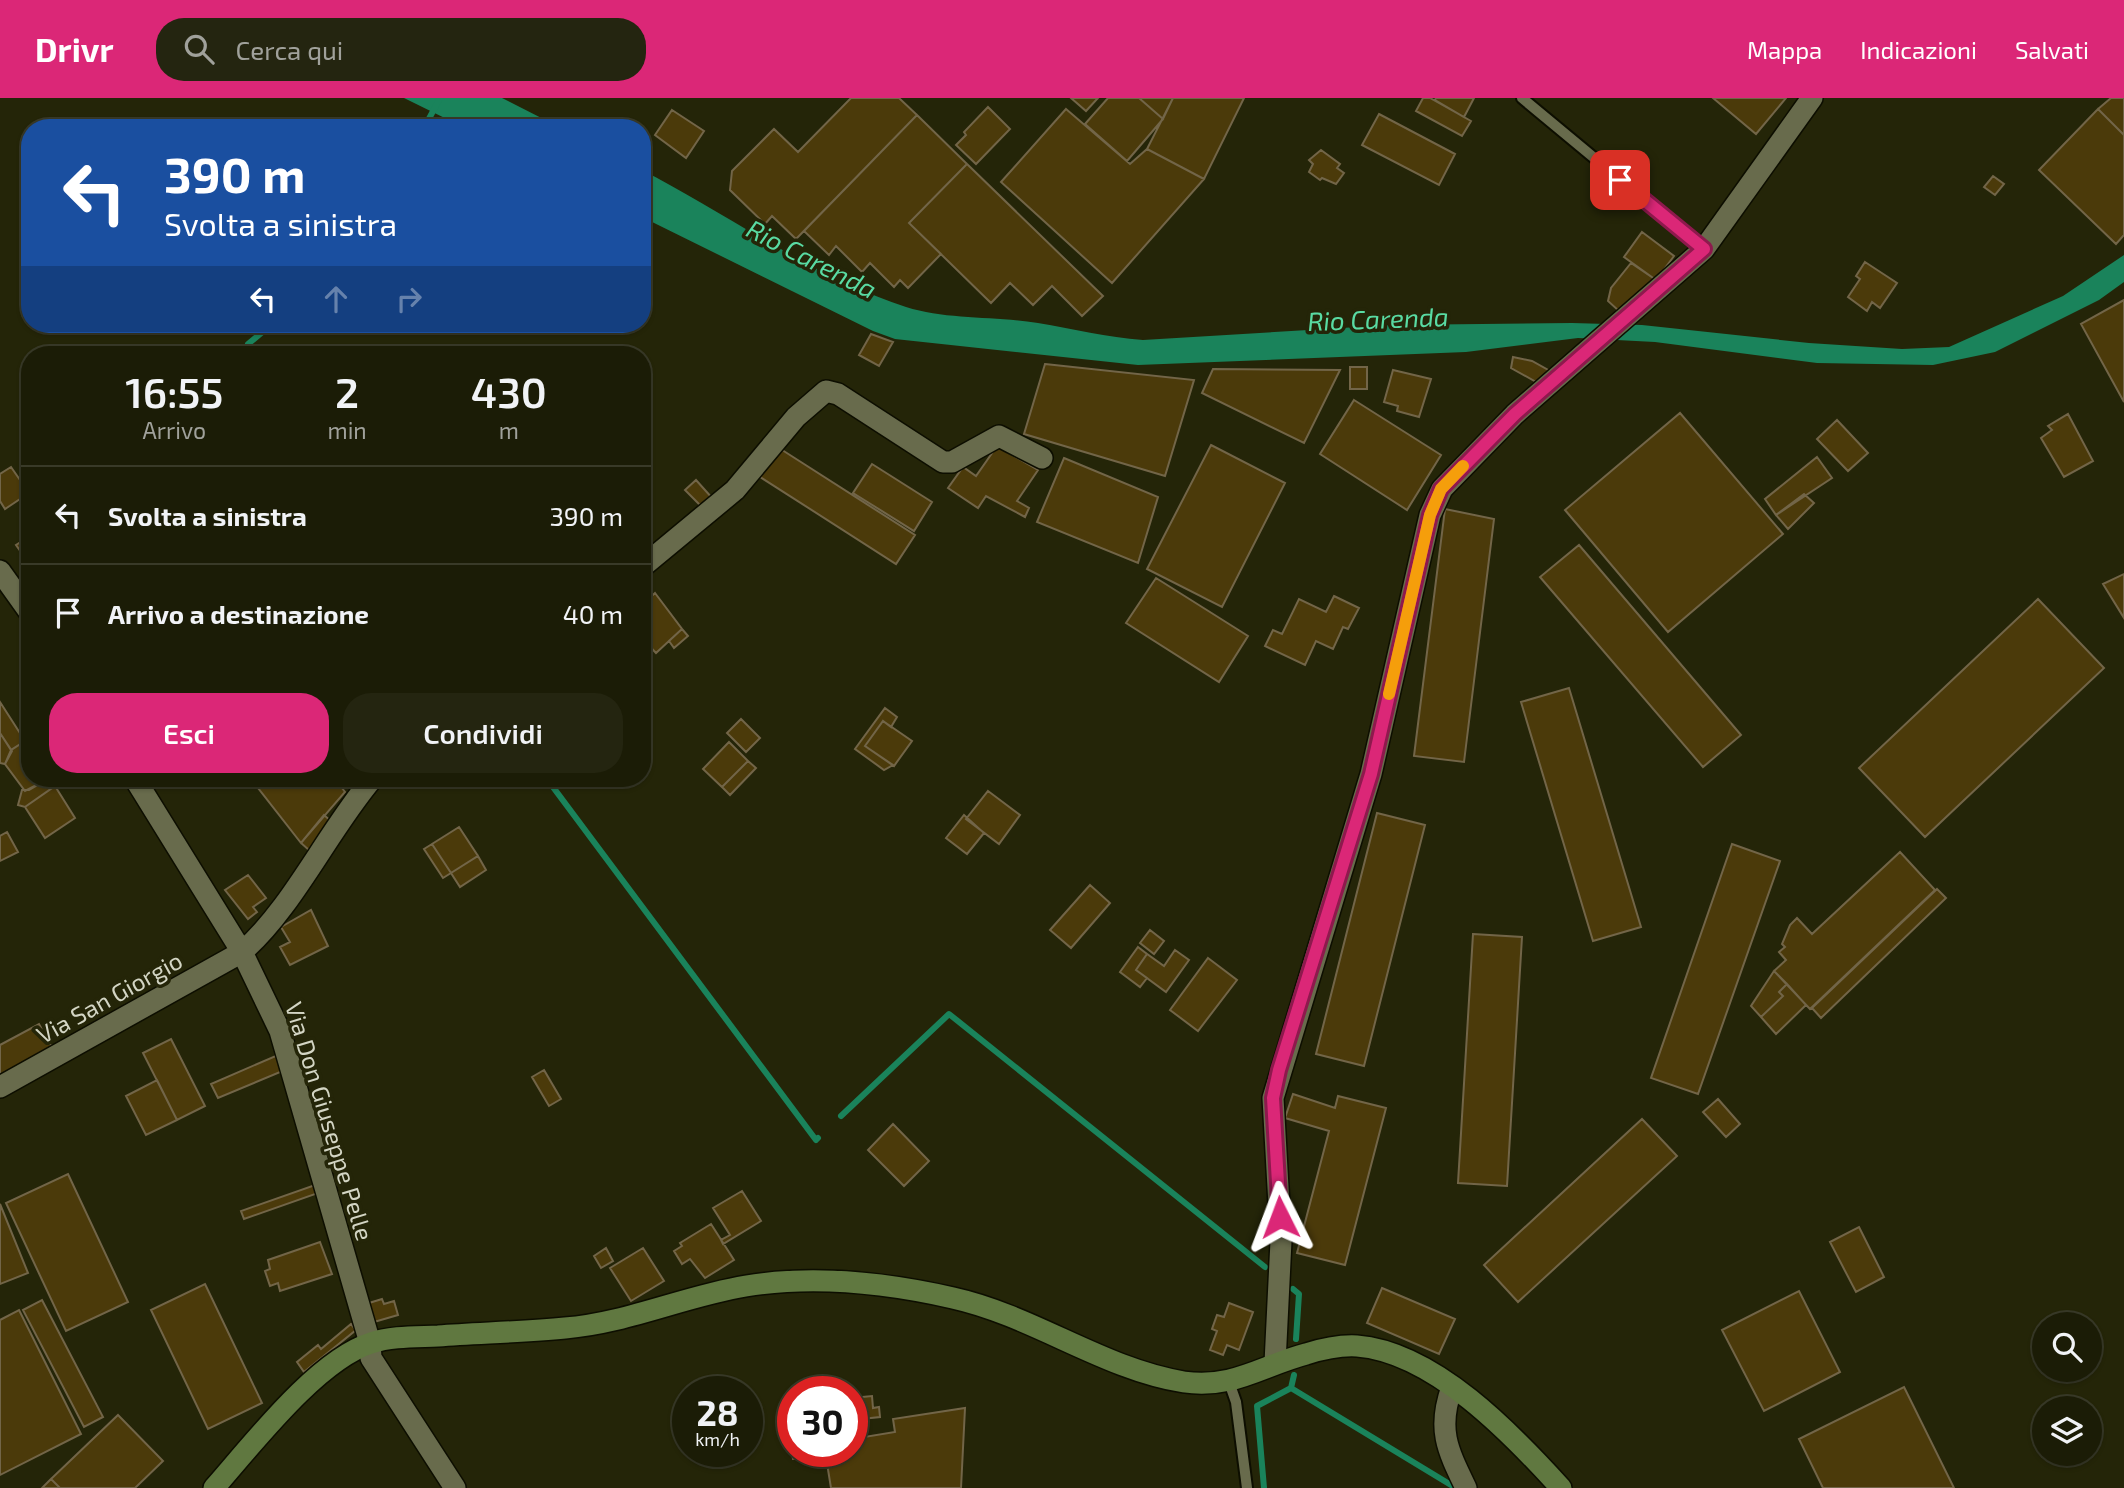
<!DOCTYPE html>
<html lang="it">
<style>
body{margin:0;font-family:"Exo 2",sans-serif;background:#242510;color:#f1f3f6;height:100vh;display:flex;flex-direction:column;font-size:26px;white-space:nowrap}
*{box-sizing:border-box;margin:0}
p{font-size:23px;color:#a0a19b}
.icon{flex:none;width:38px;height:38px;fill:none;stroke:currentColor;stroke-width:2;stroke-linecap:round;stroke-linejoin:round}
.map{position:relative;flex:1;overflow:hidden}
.sheet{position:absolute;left:21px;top:248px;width:630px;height:441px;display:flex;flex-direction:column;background:#1b1c06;border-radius:28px;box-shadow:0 2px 5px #0004,0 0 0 2px #393a28}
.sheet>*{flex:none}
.top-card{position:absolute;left:21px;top:21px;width:630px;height:214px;border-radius:28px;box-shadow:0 2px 5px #0004,0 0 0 2px #393a28;background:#1a4fa0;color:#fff;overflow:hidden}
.fabs{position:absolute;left:2032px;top:1214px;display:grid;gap:14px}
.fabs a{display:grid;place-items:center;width:70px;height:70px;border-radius:50%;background:#1b1c06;box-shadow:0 2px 5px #0004,0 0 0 2px #393a28;font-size:35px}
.speed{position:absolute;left:672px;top:1278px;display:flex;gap:14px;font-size:35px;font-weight:700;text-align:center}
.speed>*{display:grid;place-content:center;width:91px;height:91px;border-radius:50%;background:#1b1c06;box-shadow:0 2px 5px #0004,0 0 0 2px #393a28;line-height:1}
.speed small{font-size:18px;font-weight:400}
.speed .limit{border:10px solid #d22;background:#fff;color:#111}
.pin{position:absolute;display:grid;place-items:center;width:60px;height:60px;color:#fff;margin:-30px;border-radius:14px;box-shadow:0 4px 10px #0006}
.me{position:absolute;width:77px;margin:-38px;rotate:357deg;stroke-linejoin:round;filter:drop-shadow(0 0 5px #0008)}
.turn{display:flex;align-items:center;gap:24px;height:147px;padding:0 28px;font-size:32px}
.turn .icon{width:91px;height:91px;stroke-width:2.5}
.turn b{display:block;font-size:49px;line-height:60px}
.lanes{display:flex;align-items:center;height:66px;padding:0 28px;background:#0003;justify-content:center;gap:35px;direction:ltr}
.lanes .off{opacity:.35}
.eta{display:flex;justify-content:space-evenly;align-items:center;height:119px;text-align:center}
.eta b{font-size:42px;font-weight:600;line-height:49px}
.button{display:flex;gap:14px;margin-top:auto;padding:14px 28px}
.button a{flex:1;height:80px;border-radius:28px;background:#db2777;color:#fff;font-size:28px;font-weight:600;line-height:80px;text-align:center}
.button a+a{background:#242510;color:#f1f3f6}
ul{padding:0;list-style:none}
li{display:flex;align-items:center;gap:21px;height:98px;padding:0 28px;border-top:2px solid #393a28}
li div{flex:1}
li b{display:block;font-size:26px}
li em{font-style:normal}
header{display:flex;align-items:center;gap:42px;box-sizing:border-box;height:98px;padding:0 35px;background:#db2777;color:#fff}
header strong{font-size:33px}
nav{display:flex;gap:38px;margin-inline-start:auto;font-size:24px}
.search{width:490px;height:63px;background:#242510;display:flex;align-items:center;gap:18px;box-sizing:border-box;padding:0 24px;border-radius:28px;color:#a0a19b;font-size:26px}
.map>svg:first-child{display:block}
.water{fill:#1a835b}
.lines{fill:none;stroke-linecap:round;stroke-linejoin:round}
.stream{stroke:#1a835b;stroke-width:6}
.building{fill:#4b3a0a;stroke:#726548;stroke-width:2}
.service-casing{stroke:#0d0e00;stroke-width:14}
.minor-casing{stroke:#0d0e00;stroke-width:24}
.secondary-casing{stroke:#0d0e00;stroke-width:24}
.service{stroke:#686b4c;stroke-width:10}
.minor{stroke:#686b4c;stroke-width:21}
.secondary{stroke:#607840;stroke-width:21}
.route-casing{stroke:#8e194d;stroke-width:18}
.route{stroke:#db2777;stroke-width:12}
.slow{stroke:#f59e0b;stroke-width:12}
.labels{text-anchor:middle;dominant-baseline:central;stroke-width:7;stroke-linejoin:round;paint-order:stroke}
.street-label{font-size:24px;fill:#d3d5c4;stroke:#242508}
.water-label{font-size:26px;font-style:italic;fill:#59dba3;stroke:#242508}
</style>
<header>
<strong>Drivr</strong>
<div class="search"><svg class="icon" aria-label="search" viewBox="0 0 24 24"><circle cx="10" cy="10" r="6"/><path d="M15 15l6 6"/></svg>Cerca qui</div>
<nav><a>Mappa</a><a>Indicazioni</a><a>Salvati</a></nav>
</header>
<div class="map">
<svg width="2124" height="1390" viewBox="0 0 2124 1390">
<rect width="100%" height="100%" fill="#242508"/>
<path class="water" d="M404,0H502L561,30H465Z
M642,72C725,115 818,181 906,209C947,222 995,218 1038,225C1073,231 1107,239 1143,242L1392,227L1572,225L1642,227L1809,245L1902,251L1949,249L2063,198L2124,157V184L2099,202L1995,254L1933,267L1817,265L1655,244L1578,240L1466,254L1138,267L895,241L873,233L642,119Z"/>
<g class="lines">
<path class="stream" d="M424,30L440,0
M255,257L248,246L272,226
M547,681L816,1042L818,1040
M841,1018L949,916L1265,1169
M1293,1191L1299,1196L1296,1241
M1291,1290L1456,1390
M1291,1290L1294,1277
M1264,1390L1257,1308L1291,1290"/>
</g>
<path class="building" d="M851,0H899L917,17L796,141L772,118L765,126L730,92L732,73L774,31L798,54Z
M1071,0H1098L1086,13Z
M1108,0H1139L1163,21L1127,63L1085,26Z
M1139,0H1173L1163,21Z
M1173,0H1244L1204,81L1147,51Z
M1423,0H1430L1471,23L1462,38L1416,13Z
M1436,0H1474L1464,19L1435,2Z
M1713,0H1786L1756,36Z
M2111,0H2124V37L2098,11Z
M988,9L1010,31L976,66L956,47L966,37L964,34Z
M1066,11L1130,66L1147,51L1204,81L1112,185L1001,84Z
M2098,11L2124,37V137L2116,146L2039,72Z
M672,12L704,33L686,60L655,37Z
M1379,16L1455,56L1439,87L1362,47Z
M917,17L967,66L909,125L941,156L908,190L900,182L894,189L870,165L862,174L836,148L829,157L804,133Z
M441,23L450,30H436Z
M1321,52L1340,66L1337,70L1344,75L1336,86L1322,80L1320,82L1309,74L1313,66L1309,62Z
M967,66L1103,198L1082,218L1052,188L1033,207L1010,185L991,205L909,125Z
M1993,78L2004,86L1995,97L1984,89Z
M1642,134L1674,158L1656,182L1624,159Z
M1865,164L1897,185L1880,210L1872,204L1867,213L1848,199L1860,181L1856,178Z
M1631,165L1656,182L1620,214L1608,203L1611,190Z
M2124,202V304L2081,226Z
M871,236L893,244L879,268L859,257Z
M1513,259L1532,263L1550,273L1538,285L1511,270Z
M1045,266L1194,282L1165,378L1024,336Z
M1350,269H1367V291H1350Z
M1213,271L1340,272L1304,345L1202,295Z
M1393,272L1431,281L1419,319L1397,313L1398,308L1384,304Z
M1354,302L1441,357L1407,412L1320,356Z
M30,304V328L21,313Z
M1680,315L1783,436L1668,534L1565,412Z
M2068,316L2093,363L2064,379L2041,340L2052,332L2048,328Z
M1837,322L1868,355L1848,373L1817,341Z
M1211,347L1285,385L1222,509L1147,471Z
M997,348L1038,372L1017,403L1029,410L1025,419L986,398L978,410L948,390L963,369L976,378Z
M779,350L915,437L896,466L757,377Z
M1817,359L1832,380L1776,417L1765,401Z
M1064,360L1158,399L1138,465L1037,424Z
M872,366L932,404L914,433L853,395Z
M11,369L29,395L5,411L0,403V376Z
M696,382L713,401L703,410L685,392Z
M1804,396L1814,405L1788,431L1776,417Z
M1445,411L1494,421L1464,664L1414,658Z
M30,438V458L26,461L16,447Z
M1579,447L1741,637L1703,669L1540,479Z
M2124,476V520L2103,486Z
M1156,480L1248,538L1219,584L1126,525Z
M655,495L682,531L656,555L642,540V507Z
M1334,498L1359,510L1348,531L1343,529L1333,551L1316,543L1305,567L1265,548L1273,532L1282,536L1299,501L1326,514Z
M2038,501L2104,570L1925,739L1859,670Z
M682,531L688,538L674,550L669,543Z
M1569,590L1641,829L1593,843L1521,604Z
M0,604L25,643L11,652L0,635Z
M885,610L897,619L891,629L883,623L865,648L893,667L884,672L855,651Z
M741,621L760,640L746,654L727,635Z
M883,623L912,643L894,668L865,648Z
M0,635L12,653L5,666L0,665Z
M25,643L30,650V681H48L25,693L5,666L11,652Z
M729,644L748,663L722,689L703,671Z
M748,663L756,670L730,697L722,689Z
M48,681L55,688L25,709L18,707L22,692H29Z
M251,681H335L345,694L301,745Z
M55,688L75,720L45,740L25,709Z
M988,693L1020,717L999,746L966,721Z
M1377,715L1425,727L1364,968L1316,956Z
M324,717L332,724L309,752L301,745Z
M964,717L984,735L967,756L946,740Z
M459,729L478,758L451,775L432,746Z
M7,734L18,754L0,763V738Z
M432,746L451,775L443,780L424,751Z
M1732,746L1780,763L1698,996L1651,980Z
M1900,754L1935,792L1810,911L1774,873L1786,862L1779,854L1785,849L1782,846L1790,827L1797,820L1812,836Z
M478,758L486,772L460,789L451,775Z
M248,777L266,800L253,809L257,814L248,821L225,792Z
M1090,787L1110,805L1071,850L1050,832Z
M1937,791L1946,800L1821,920L1812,910Z
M311,812L328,848L290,867L280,849L290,844L281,829Z
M1150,832L1164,843L1154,856L1140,845Z
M1473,836L1522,839L1507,1088L1458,1085Z
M1138,849L1147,856L1136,872L1147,880L1140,889L1120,874Z
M1175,852L1189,862L1166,894L1136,872L1147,856L1164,868Z
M1208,860L1237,882L1198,933L1170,912Z
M1774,873L1787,886L1779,894L1783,898L1761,919L1751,908Z
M1787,886L1806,907L1776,936L1761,919L1783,898L1779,894Z
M39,926L54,953L0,983V947Z
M171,941L205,1008L177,1022L143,955Z
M278,957L285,972L218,1000L211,986Z
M544,972L561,1001L549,1008L532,979Z
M157,982L177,1022L146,1037L126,998Z
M1293,996L1335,1010L1338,998L1386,1010L1345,1167L1297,1155L1329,1033L1285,1020Z
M1718,1001L1740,1026L1726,1039L1703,1014Z
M1642,1021L1677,1058L1518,1204L1484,1167Z
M893,1026L929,1063L904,1088L868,1052Z
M68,1076L128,1204L66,1233L6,1105Z
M318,1086L321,1094L244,1121L241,1113Z
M742,1093L761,1123L723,1146L721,1142L730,1137L713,1110Z
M0,1106L28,1175L0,1186Z
M711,1126L734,1162L705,1180L690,1161L682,1166L674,1153L682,1148L680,1145Z
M1859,1129L1884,1179L1856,1194L1830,1144Z
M320,1144L332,1176L280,1193L278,1185L270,1188L265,1173L270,1171L268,1162Z
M606,1150L613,1163L601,1170L594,1158Z
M643,1150L664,1183L631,1203L610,1170Z
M205,1186L262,1305L208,1331L151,1212Z
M1382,1190L1455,1221L1439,1256L1367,1225Z
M1799,1193L1840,1274L1764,1313L1722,1232Z
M382,1201L384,1206L394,1203L398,1217L374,1224L369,1205Z
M42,1202L103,1319L84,1329L23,1212Z
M1229,1205L1253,1214L1239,1252L1227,1247L1223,1257L1210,1252L1217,1233L1212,1231L1217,1217L1224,1219Z
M19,1212L81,1336L0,1377V1222Z
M351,1226L356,1232L304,1274L297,1264L318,1247L321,1251Z
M1904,1289L1954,1390H1823L1799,1341Z
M872,1298L873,1310L879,1309L880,1319L852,1322V1300Z
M965,1310L961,1390H831L825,1353H852V1341L895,1334L893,1321Z
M118,1317L163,1363L135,1390H60L51,1381Z
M793,1342V1353H823V1357L793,1361L790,1343Z
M51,1381L60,1390H42Z"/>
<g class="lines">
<defs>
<path id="service" d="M1522,0L1704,151
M1229,1284L1236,1304L1247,1390"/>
<path id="minor" d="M642,469L735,392L796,319L826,293L838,296L943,364H952L999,338L1042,360
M0,473L30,515
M135,681L242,854L280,933L370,1245L371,1260L455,1390
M0,989L242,854C292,811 328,733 372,681
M1275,1265L1281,1143L1273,1000L1371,676L1430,417L1442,391L1515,316L1704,151L1812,0
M1452,1289C1437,1331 1447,1351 1466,1390"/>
<path id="secondary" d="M214,1390C252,1347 317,1262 371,1245C392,1238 417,1239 438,1238C480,1235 523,1234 565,1230C627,1225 685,1198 746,1188C814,1177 887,1185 953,1200C1034,1218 1103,1271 1184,1284C1233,1291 1261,1268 1306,1256C1322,1251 1340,1247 1357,1248C1434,1254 1512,1336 1561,1390"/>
</defs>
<use href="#service" class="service-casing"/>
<use href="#minor" class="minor-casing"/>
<use href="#secondary" class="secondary-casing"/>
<use href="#service" class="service"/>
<use href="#minor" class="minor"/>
<use href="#secondary" class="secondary"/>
</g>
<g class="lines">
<defs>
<path id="route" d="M1280,1119L1273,1000L1279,972L1371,676L1430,417L1441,391L1515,316L1704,151L1620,82"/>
</defs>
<use href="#route" class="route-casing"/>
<use href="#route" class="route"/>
<path class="slow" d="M1389,596L1430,417L1441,391L1463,368"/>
</g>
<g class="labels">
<g class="street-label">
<text transform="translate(109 899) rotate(-29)">Via San Giorgio</text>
<text transform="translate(330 1023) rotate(73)">Via Don Giuseppe Pelle</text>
</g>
<g class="water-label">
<text transform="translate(812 160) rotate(27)">Rio Carenda</text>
<text transform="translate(1378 220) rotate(-2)">Rio Carenda</text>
</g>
</g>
</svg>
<div class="fabs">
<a><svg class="icon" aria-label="search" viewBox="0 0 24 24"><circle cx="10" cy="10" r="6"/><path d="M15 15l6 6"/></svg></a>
<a><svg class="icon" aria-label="layers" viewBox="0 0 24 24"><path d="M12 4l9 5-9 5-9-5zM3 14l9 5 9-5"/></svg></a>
</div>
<div class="speed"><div>28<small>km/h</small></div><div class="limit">30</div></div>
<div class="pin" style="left:1620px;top:82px;background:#d93025"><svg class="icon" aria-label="arrive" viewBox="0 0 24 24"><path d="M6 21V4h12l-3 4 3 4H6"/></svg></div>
<svg class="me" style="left:1280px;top:1119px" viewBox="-20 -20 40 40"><path d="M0-17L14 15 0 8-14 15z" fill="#db2777" stroke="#fff" stroke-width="4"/></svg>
<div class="top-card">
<div class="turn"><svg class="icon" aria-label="left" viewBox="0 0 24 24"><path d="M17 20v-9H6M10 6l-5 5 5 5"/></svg><div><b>390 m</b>Svolta a sinistra</div></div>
<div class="lanes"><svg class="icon" aria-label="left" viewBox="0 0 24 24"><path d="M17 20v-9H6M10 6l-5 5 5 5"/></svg><svg class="icon off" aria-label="ahead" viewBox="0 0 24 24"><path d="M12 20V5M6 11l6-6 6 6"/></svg><svg class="icon off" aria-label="right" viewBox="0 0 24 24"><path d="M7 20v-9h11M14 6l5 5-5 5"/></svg></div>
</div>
<section class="sheet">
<div class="eta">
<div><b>16:55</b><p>Arrivo</p></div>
<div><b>2</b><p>min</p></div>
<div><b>430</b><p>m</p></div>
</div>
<ul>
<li><svg class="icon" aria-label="left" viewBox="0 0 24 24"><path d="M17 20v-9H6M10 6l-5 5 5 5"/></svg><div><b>Svolta a sinistra</b></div><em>390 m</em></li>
<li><svg class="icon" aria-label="arrive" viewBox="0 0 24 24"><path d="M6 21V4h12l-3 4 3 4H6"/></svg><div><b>Arrivo a destinazione</b></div><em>40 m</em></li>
</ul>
<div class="button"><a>Esci</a><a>Condividi</a></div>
</section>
</div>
